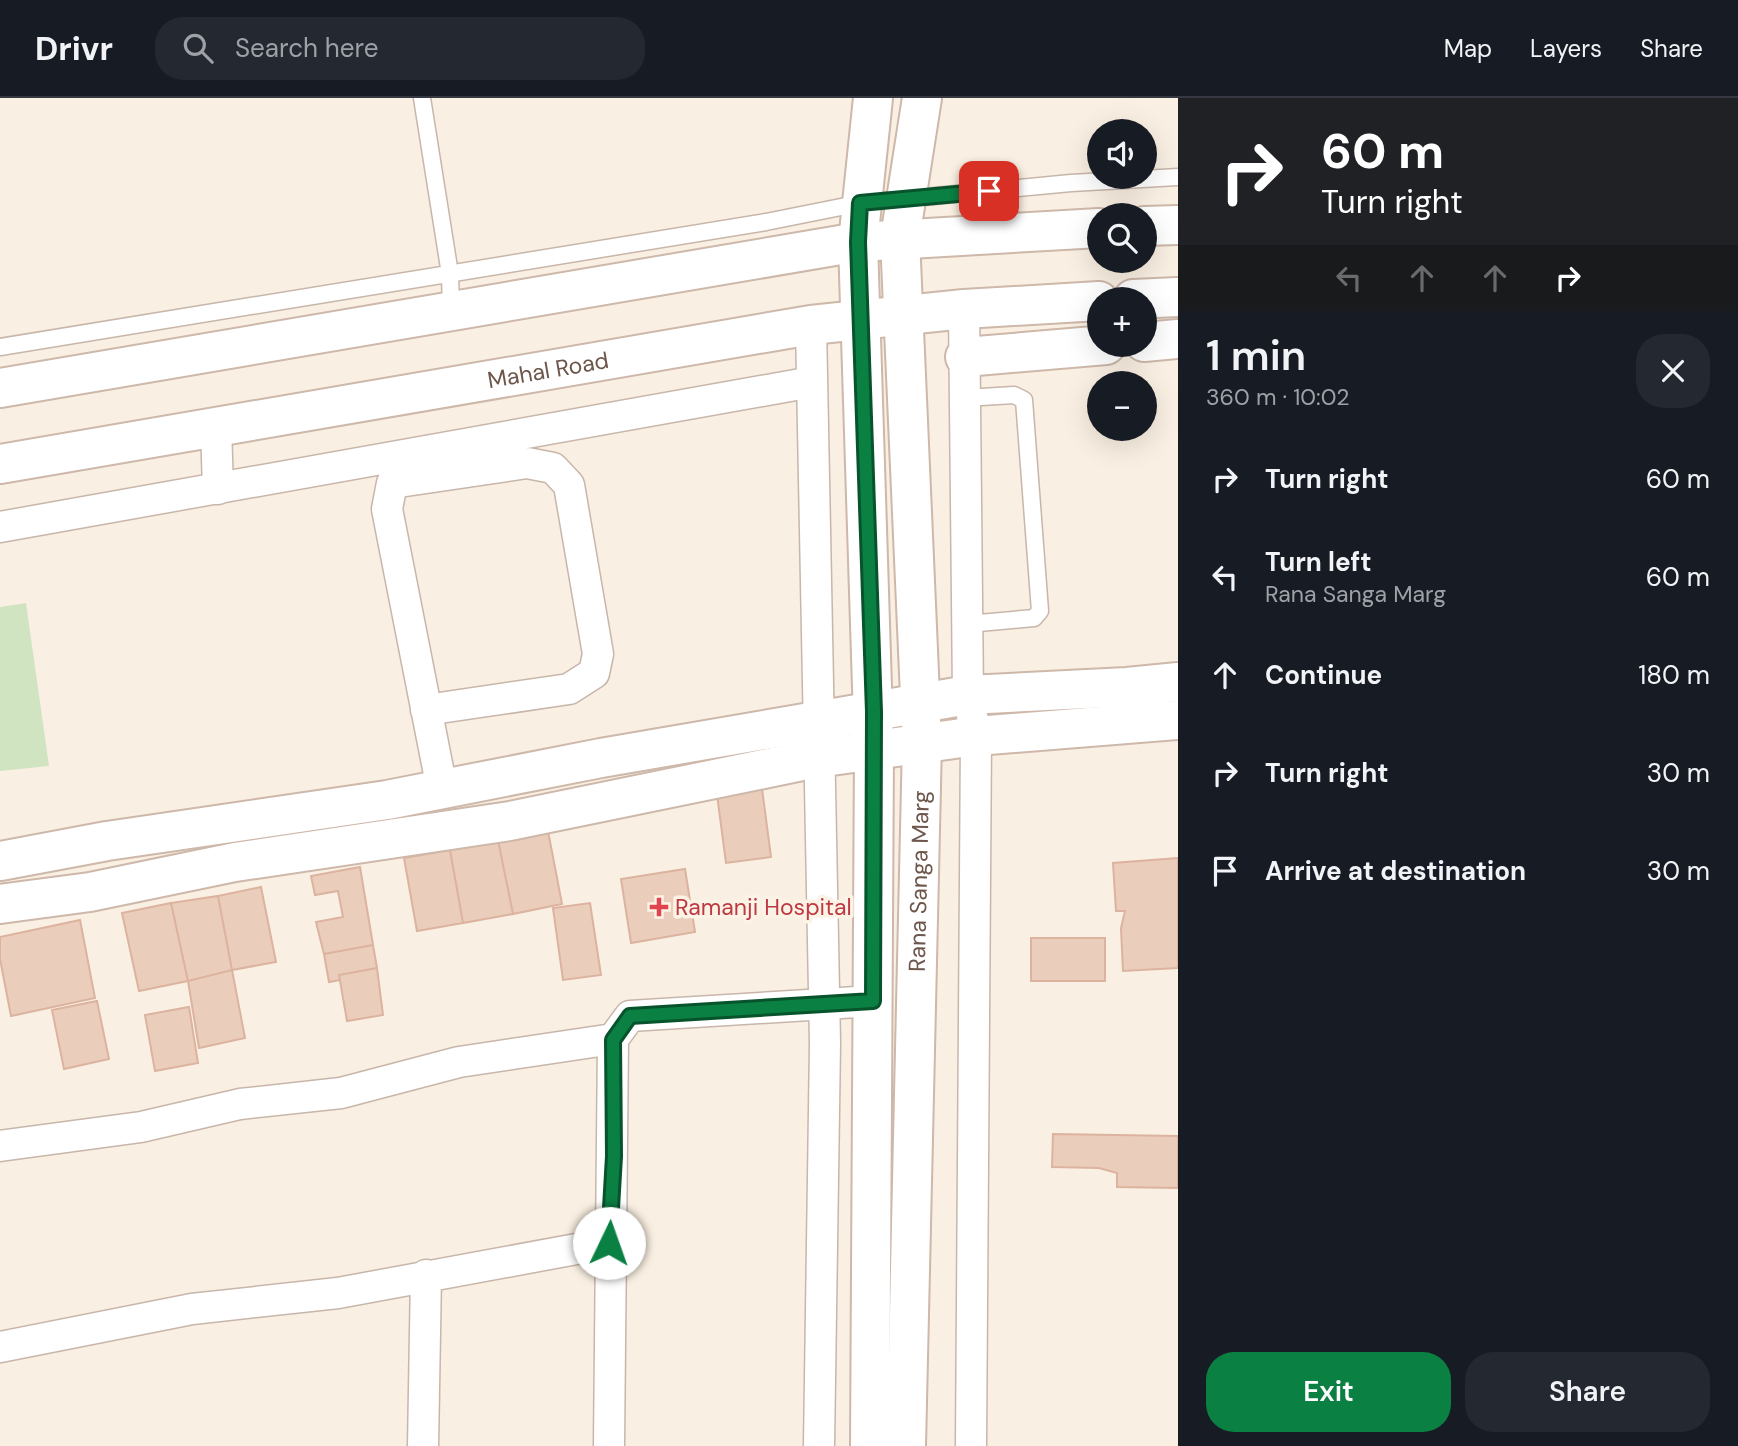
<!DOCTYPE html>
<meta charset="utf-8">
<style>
body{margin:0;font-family:"DM Sans",sans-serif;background:#242831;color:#f1f3f6;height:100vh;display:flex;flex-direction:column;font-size:26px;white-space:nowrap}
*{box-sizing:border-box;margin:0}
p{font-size:23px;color:#9ea1a6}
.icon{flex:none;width:38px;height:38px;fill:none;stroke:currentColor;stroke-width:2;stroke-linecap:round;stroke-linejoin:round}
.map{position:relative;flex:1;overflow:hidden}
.side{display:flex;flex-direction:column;background:#171b24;width:560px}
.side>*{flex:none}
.hud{background:#202124;color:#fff;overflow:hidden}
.tools{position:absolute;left:1087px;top:21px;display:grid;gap:14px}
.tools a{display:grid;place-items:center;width:70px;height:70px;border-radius:50%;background:#171b24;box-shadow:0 7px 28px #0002;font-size:35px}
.pin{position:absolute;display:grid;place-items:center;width:60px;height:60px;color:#fff;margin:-30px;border-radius:14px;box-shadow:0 4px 10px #0006}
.me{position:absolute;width:77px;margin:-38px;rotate:3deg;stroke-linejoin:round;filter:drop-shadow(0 0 5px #0008)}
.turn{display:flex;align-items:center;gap:24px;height:147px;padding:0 28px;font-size:32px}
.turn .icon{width:91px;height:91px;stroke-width:2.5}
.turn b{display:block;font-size:49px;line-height:60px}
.lanes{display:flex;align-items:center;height:66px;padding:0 28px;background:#0003;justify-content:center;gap:35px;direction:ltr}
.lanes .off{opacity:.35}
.round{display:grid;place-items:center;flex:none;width:74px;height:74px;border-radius:28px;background:#242831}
.headline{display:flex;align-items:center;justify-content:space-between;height:119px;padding:0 28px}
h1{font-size:42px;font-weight:600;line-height:52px}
.primary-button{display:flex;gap:14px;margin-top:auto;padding:14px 28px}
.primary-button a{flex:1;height:80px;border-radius:28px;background:#0b8043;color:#fff;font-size:28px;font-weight:600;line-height:80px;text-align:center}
.primary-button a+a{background:#242831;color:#f1f3f6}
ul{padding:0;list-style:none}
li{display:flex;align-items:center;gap:21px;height:98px;padding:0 28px}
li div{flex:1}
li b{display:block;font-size:26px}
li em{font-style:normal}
header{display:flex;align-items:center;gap:42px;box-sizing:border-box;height:98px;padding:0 35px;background:#171b24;border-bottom:2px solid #363941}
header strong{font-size:33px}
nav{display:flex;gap:38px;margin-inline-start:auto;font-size:24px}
.search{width:490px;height:63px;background:#242831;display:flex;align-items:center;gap:18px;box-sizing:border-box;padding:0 24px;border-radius:28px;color:#9ea1a6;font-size:26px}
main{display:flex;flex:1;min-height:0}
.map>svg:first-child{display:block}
.green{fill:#d1e4c2}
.building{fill:#ebcdbc;stroke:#dcb39f;stroke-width:2}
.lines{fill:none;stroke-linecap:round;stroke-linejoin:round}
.lane-casing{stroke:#c8b6aa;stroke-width:19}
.street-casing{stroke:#c8b6aa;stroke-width:33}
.secondary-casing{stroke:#cdb8aa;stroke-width:42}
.lane{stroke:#fff;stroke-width:16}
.street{stroke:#fff;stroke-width:30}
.secondary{stroke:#fff;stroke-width:38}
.route-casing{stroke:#07532c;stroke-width:18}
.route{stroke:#0b8043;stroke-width:12}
.health-dot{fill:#e0444e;stroke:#fcf3e7;stroke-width:2.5}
.labels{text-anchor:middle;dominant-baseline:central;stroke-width:7;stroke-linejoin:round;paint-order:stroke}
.street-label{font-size:23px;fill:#6d564b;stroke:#fcf3e7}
.health-label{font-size:23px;fill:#be3a42;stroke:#fcf3e7;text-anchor:start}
</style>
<header>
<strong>Drivr</strong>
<div class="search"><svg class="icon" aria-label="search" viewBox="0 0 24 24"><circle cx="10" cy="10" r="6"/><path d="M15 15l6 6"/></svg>Search here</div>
<nav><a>Map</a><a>Layers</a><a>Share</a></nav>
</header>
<main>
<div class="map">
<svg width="1178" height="1348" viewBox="0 0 1178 1348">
<rect width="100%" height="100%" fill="#f9efe2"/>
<path class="green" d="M26,505L49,668L0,673V509Z"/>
<path class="building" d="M761,683L771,759L726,765L716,689Z
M548,733L562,806L513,816L498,742Z
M498,742L513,816L463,825L450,752Z
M450,752L463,825L417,833L404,760Z
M1178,760V870L1123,873L1121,830L1125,813H1116L1113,765Z
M360,769L373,847L324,856L316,824L343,819L338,793L315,797L311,778Z
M685,771L695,834L631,845L621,781Z
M261,789L276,864L232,872L218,798Z
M218,798L232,872L188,883L171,805Z
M171,805L188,883L139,893L122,815Z
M590,805L601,877L563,882L553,810Z
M80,822L95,900L11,918L0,861V839Z
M1031,840H1105V883H1031Z
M373,847L377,870L339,877L340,882L329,884L324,856Z
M377,870L383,917L347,923L339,877Z
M232,872L245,940L199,950L188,883Z
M97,903L109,961L64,971L52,912Z
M189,909L198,965L155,973L145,917Z
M1053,1036L1178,1038V1090L1117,1089V1075L1099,1070L1052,1069Z"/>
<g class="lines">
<defs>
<path id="lane" d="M422,0L450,176L451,213
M0,249L766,124L861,105L1071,85L1178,79
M965,300L1014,297L1024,302L1040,513L1034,520L968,526"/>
<path id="street" d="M964,211L968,597L976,638L971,1348
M811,227L825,945L819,1348
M216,329L218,391
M0,429L812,284
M426,612L569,591L594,575L598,556L569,387L553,370L527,365L392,385L387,411L442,691
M0,1048L141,1029L240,1006L341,995L459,964L613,941L630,918L873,903
M0,1249L192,1211L338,1195L609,1145
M423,1348L426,1177
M609,1348L613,941"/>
<g id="secondary">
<path d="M1144,128L1178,127"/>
<path d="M1133,201L1178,199"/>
<path d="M1144,244L1178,241"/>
<path d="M965,259L1106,247"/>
<path d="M0,290L858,144L1099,130"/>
<path id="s1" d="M0,366L811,227L964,211L1099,203"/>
<path d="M0,763L107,743L387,702L601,660L968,597L1127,589L1178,584"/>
<path d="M0,806L90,794L235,764L510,723L817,660L976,638L1178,622"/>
<path d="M870,1348L874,653L858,144L873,0"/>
<path id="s2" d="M906,1348L922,644L900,140L922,0"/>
</g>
</defs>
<use href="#lane" class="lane-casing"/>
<use href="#street" class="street-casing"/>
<use href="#secondary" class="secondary-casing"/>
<use href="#lane" class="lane"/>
<use href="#street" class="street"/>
<use href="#secondary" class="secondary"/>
</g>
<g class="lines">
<defs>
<path id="route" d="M609,1145L614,1058L613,942L630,918L873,903L874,614L858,144L860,105L989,93"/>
</defs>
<use href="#route" class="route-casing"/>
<use href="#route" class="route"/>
</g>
<path class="health-dot" d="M655.5 798.5h7v7h7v7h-7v7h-7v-7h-7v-7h7z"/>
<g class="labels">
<g class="street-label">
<text stroke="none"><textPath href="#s1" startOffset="556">Mahal Road</textPath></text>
<text stroke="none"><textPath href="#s2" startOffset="565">Rana Sanga Marg</textPath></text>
</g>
<g class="health-label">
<text x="675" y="809">Ramanji Hospital</text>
</g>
</g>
</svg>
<div class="tools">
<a><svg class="icon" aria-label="sound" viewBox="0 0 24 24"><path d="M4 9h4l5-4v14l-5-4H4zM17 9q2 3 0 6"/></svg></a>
<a><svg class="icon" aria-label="search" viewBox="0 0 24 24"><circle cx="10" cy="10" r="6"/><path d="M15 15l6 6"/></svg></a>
<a>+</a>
<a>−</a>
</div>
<div class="pin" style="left:989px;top:93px;background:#d93025"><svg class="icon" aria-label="arrive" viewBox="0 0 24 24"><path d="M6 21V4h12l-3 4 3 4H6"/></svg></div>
<svg class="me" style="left:609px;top:1145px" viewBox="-20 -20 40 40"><circle r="19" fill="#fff"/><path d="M0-13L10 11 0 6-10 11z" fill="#0b8043"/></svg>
</div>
<section class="side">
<div class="hud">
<div class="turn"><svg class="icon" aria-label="right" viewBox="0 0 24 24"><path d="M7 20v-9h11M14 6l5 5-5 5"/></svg><div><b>60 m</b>Turn right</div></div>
<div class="lanes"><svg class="icon off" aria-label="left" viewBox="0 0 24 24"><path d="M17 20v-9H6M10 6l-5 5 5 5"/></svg><svg class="icon off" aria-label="ahead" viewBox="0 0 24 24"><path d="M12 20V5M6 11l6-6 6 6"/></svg><svg class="icon off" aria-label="ahead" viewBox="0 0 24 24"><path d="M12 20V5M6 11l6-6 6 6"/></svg><svg class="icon" aria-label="right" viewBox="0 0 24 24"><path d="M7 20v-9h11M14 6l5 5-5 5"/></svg></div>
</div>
<div class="headline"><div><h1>1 min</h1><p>360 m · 10:02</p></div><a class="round"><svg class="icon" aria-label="close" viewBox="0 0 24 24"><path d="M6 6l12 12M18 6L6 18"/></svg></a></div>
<ul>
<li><svg class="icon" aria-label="right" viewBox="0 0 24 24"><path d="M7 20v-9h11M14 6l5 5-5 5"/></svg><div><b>Turn right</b></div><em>60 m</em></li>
<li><svg class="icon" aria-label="left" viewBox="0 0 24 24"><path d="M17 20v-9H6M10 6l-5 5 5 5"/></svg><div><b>Turn left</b><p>Rana Sanga Marg</p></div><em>60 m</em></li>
<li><svg class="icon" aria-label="ahead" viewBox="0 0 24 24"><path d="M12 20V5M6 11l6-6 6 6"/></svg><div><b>Continue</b></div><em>180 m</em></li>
<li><svg class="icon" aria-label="right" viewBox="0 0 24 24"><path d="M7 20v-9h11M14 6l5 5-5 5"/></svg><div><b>Turn right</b></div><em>30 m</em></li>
<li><svg class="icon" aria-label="arrive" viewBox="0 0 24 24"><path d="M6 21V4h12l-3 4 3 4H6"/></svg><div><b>Arrive at destination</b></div><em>30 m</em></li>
</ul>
<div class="primary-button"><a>Exit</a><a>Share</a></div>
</section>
</main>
